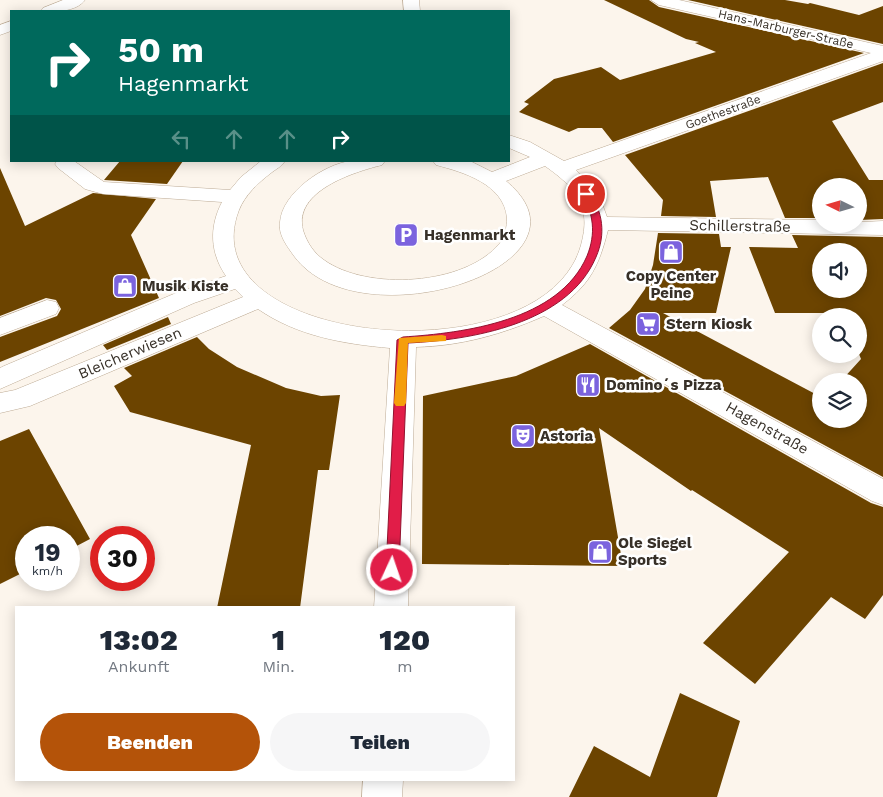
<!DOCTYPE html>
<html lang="de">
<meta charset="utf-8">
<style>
body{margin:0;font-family:"Work Sans",sans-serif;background:#f6f6f7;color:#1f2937;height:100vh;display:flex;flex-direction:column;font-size:19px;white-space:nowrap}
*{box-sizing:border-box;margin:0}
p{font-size:16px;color:#747a83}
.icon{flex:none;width:28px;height:28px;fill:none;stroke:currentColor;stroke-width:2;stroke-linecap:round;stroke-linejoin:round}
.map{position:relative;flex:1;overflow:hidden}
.details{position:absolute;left:15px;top:606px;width:500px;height:175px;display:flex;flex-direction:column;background:#fff;border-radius:0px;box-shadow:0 2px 12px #0003}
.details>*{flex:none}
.top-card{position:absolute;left:10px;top:10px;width:500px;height:152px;border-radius:0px;box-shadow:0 2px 12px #0003;background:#00695c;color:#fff;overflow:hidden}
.needle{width:32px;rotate:275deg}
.tools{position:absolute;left:812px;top:178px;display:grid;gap:10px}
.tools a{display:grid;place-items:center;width:55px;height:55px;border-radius:50%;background:#fff;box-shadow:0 2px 12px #0003;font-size:25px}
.speed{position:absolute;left:15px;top:526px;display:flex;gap:10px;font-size:25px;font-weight:700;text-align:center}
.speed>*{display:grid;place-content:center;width:65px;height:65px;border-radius:50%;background:#fff;box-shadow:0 2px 12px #0003;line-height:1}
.speed small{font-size:12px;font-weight:400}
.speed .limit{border:8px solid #d22;background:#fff;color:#111}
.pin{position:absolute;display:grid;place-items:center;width:42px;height:42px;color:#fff;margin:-21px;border:2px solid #fff;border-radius:50%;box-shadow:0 1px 5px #0007}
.me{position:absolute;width:55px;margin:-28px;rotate:3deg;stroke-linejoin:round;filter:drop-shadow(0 0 4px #0008)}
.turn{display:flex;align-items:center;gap:18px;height:105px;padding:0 25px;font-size:22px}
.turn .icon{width:65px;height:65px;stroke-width:2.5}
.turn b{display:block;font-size:35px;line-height:42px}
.lanes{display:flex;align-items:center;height:48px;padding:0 25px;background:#0003;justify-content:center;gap:25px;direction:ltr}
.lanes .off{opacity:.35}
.eta{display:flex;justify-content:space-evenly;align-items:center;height:85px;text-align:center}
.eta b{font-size:30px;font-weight:800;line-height:35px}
.primary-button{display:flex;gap:10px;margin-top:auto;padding:10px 25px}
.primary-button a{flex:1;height:58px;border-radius:30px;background:#b45309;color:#fff;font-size:20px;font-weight:800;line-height:58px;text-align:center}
.primary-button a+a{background:#f6f6f7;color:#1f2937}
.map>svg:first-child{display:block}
.building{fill:#6c4400;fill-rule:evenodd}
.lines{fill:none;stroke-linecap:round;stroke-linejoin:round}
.minor-casing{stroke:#bdab95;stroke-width:1}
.minor{fill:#fff;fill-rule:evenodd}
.route{fill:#e11d48;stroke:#92132f}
.slow{fill:#f59e0b}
.labels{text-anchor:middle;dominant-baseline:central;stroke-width:5;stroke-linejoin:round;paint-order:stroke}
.far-street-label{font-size:12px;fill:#373028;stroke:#fff}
.street-label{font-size:15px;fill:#373028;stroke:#fff}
.poi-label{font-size:15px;font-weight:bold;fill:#373028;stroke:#fff;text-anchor:start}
</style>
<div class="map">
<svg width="883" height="797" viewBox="0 0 883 797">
<rect width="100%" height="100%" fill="#fcf5ec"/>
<path class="building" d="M604,0H649L659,7L864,53L613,142L602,128H578L569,132L519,112L529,104L524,102L554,79L601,67L620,80L716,52L695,43L699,42L686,39Z
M688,0H785L808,4L810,3L859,15L883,6V44Z
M883,63V102L832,121L869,180H883V219L859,220V186H821V218H785L768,177L710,181L716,217L661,216L663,200L625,155Z
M120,161H183L167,184L104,180Z
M0,168L25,226L93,193L156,199L131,235L159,298L0,362V337L57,316L61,309L56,300L46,298L0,316Z
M658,233L719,234L721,247H731L716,313H663L821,397V419H859V381H841L861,359L859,354V316H841L840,313H775L749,247L798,248L792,235L883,237V477L609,328L630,310L645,289L653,265ZM821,251H859V289H821Z
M168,317L171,324L107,350L103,345Z
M197,337L209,349L237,367L286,388L321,396L340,395L329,470H318L300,608H217L251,445L130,412L114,386L132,376L124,368Z
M590,344L871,503L883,507V595L865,619L831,597L755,684L703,643L789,552L692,490L691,491L599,428L623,566L422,564L423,396L516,376Z
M29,429L90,539L69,550V538H26V571L0,584V441Z
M680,693L740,721L717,797H569L594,746L650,777Z"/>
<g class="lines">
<defs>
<path id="minor" d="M63,0H85C76,12 55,12 41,11L43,8Z
M403,0H419L420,11H404Z
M651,0H679L883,46V61L576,170L600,198L607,217L821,220V224L883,221V235L608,230C599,265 591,283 562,305L883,479V505L872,501L544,316C503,334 461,346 416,347L408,608H374L390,348C344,344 297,336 258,309L30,406L0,413V393L15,390L243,297L235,289L194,303L0,389V368L4,366L176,293L226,276C210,253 209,227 222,202L103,194L85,189L58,168L55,164L57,161H74L104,182L230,190L241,177L261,161H285C281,167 276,169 271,173C258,183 245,195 239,210C186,346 544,380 581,245C592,206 576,188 545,166L506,181C608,265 359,345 294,256C287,246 278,235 280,222C282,193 324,164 351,161C362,160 374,161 385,161L382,165C354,172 293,191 303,230C307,243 314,253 324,260C367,291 465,286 500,243C505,236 507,227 507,218C504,184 463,172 436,165L433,161H470L492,172L530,157L509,148V135L530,142L564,161L871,53L659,5Z
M11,21V31L0,35V25Z
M47,300L56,302L59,308L56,314L0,335V318Z
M363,780H403L402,797H362Z"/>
</defs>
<use href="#minor" class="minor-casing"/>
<use href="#minor" class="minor"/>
</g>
<path class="route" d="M583,192H589C603,212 606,234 596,257C568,324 471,340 408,343L399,570L397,574H388L386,570L397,340L403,337C464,333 559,321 587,256C596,234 594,213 581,194Z"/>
<path class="slow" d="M442,335L446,336V341L408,343L406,403L404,406H396L394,403L399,338Z"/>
<defs>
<symbol id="parking-square" viewBox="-11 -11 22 22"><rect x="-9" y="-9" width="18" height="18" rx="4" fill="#7b63de" stroke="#fff"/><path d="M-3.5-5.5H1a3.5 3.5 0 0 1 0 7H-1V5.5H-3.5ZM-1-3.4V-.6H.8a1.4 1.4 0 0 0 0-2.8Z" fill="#fff"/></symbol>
<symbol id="shop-square" viewBox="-11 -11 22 22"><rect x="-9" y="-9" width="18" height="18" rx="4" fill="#7b63de" stroke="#fff"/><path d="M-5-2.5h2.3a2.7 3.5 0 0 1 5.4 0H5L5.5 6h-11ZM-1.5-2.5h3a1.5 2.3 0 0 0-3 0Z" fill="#fff"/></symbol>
<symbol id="supermarket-square" viewBox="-11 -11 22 22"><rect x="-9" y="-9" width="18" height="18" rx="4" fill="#7b63de" stroke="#fff"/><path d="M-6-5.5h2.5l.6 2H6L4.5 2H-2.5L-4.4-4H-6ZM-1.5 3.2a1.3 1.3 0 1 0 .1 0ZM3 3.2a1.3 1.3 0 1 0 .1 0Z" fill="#fff"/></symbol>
<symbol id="restaurant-square" viewBox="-11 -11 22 22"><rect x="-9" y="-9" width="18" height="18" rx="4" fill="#7b63de" stroke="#fff"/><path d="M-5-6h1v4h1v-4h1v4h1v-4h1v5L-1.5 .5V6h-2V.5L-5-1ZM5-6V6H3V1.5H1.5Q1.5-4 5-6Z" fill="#fff"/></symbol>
<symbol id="theatre-square" viewBox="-11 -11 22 22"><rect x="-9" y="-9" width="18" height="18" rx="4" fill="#7b63de" stroke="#fff"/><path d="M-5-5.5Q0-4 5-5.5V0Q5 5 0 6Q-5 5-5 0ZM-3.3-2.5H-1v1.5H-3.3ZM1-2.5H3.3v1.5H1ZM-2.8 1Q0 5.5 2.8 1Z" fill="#fff"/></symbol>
</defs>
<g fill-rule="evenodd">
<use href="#parking-square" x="392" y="221" width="28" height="28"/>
<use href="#shop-square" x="657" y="238" width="28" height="28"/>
<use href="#shop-square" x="111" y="272" width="28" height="28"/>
<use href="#supermarket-square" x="634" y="310" width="28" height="28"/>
<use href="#restaurant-square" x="574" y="371" width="28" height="28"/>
<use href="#theatre-square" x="509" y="422" width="28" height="28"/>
<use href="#shop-square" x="586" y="538" width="28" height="28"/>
</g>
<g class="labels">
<g class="far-street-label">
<text transform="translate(786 29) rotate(13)">Hans-Marburger-Straße</text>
<text transform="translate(723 112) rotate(-20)">Goethestraße</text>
</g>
<g class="street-label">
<text transform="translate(740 226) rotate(1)">Schillerstraße</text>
<text transform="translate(130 353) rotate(-23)">Bleicherwiesen</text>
<text transform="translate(767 428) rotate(29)">Hagenstraße</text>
</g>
<g class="poi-label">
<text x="424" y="235">Hagenmarkt</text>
<text x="671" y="276" text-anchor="middle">Copy Center<tspan x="671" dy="17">Peine</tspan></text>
<text x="142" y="286">Musik Kiste</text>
<text x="666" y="324">Stern Kiosk</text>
<text x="606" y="385">Domino´s Pizza</text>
<text x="540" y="436">Astoria</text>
<text x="618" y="543">Ole Siegel<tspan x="618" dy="17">Sports</tspan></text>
</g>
</g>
</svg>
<div class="tools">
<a><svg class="needle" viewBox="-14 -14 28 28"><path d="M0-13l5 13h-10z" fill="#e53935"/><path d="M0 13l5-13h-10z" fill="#747a83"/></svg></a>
<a><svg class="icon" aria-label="sound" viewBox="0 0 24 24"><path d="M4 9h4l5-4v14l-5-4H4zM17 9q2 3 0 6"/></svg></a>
<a><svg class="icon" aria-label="search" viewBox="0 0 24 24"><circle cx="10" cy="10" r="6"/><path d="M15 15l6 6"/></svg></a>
<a><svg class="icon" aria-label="layers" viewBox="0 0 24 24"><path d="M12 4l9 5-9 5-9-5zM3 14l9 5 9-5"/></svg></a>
</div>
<div class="speed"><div>19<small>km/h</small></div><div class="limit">30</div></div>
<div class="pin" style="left:586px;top:194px;background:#d93025"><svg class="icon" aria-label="arrive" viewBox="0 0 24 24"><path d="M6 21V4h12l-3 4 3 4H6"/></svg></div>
<svg class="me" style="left:392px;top:570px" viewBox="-20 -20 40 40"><circle r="17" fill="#e11d48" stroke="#fff" stroke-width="3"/><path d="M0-11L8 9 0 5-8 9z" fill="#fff"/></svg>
<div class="top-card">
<div class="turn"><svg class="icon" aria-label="right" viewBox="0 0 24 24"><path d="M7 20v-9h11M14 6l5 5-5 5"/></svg><div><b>50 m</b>Hagenmarkt</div></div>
<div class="lanes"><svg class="icon off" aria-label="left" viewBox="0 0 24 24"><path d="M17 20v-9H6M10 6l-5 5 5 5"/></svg><svg class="icon off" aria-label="ahead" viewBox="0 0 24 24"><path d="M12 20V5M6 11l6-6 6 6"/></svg><svg class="icon off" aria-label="ahead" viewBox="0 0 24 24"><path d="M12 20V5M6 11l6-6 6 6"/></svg><svg class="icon" aria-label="right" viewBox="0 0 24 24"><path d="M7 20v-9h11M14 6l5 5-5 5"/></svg></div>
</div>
<section class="details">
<div class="eta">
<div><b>13:02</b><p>Ankunft</p></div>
<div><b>1</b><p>Min.</p></div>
<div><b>120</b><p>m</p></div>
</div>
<div class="primary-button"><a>Beenden</a><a>Teilen</a></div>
</section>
</div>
